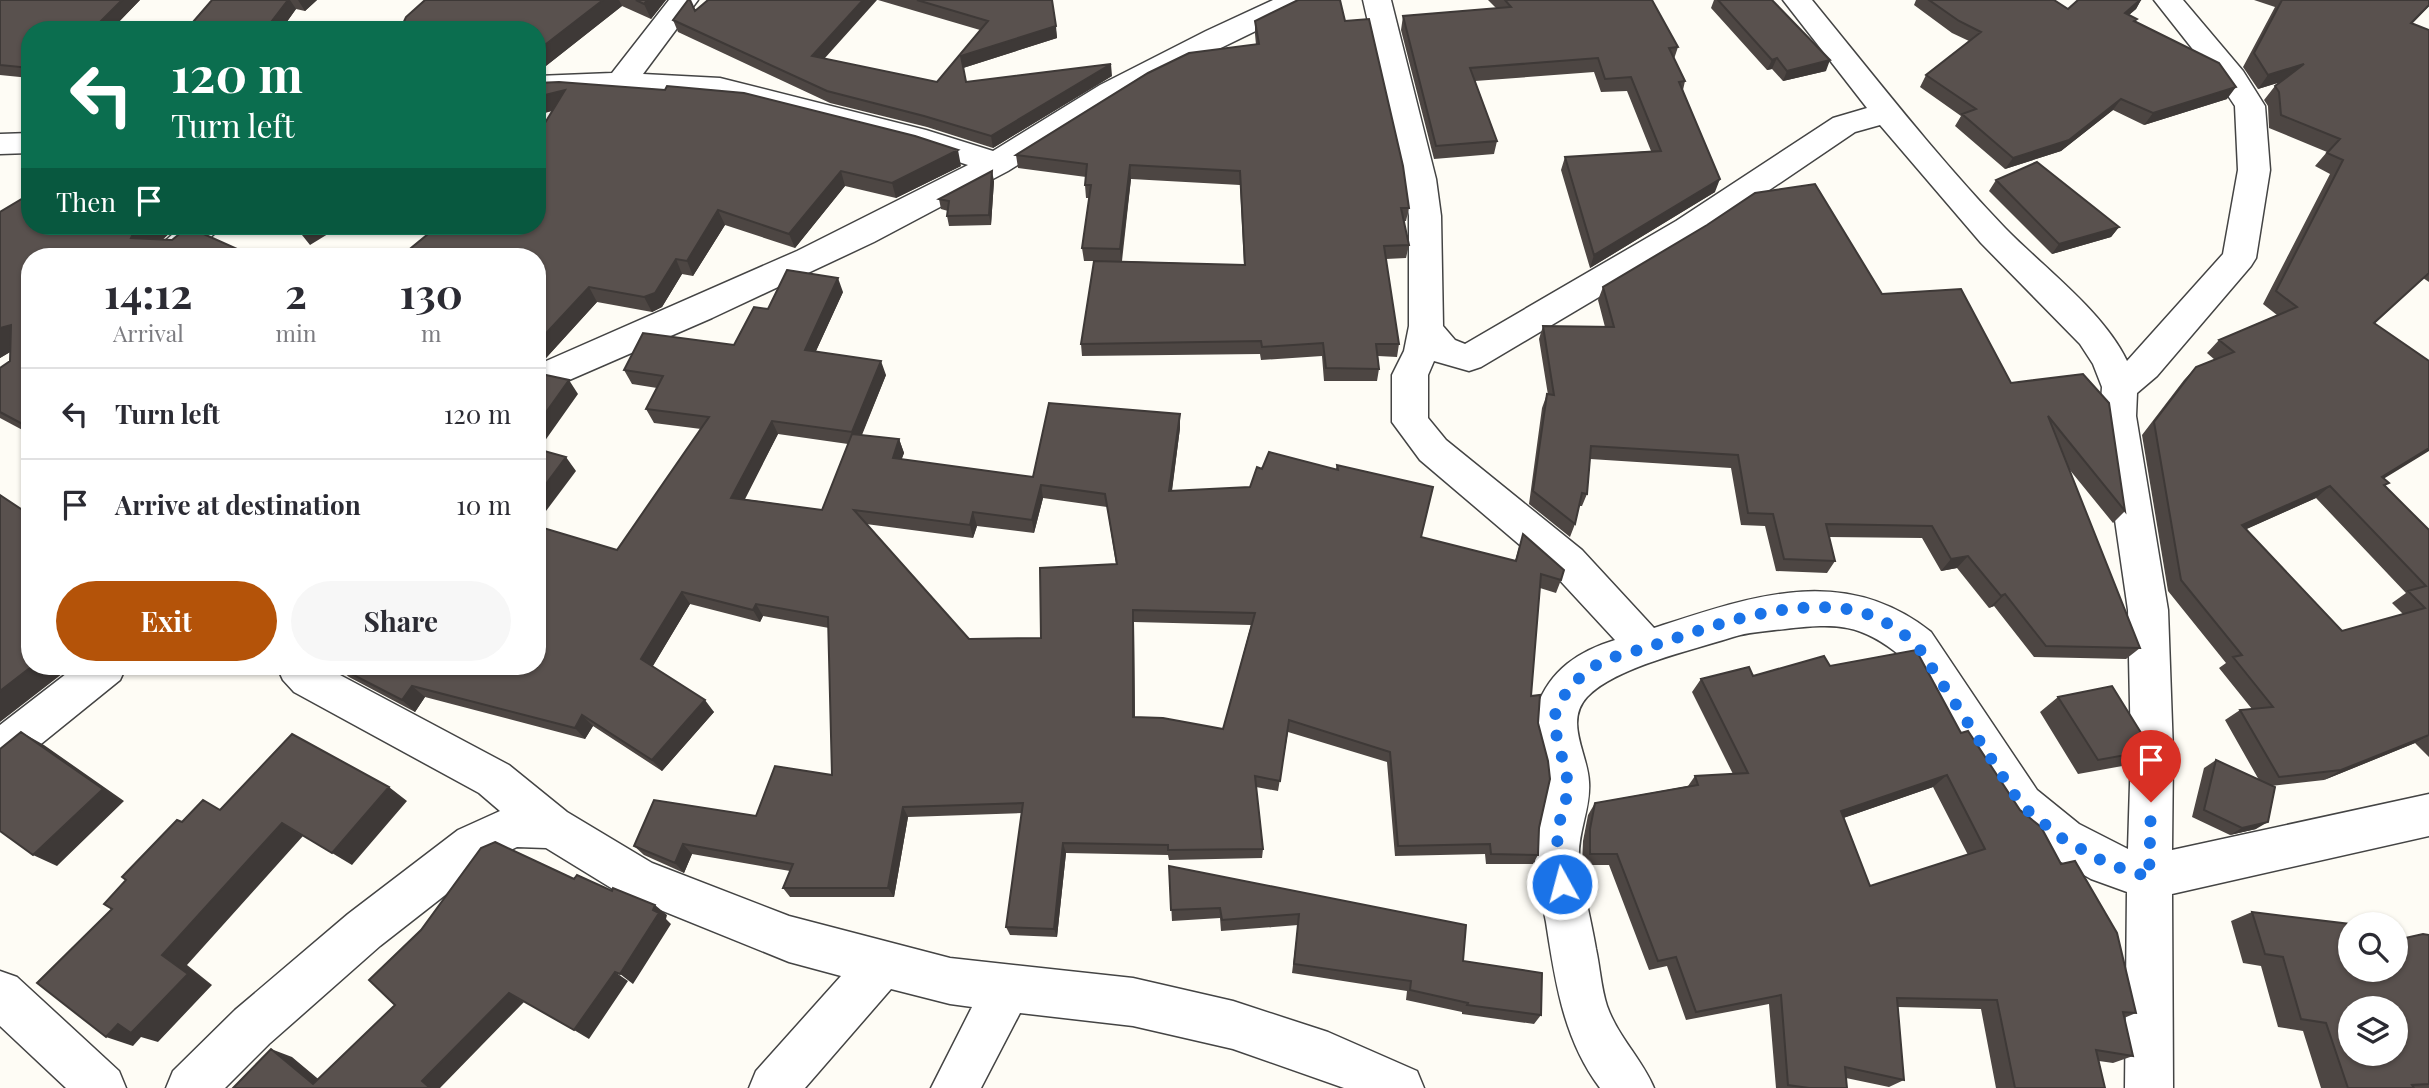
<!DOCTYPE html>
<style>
body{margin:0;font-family:"Playfair Display",serif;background:#f7f7f7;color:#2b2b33;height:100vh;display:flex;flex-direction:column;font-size:26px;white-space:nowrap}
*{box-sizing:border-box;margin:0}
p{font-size:23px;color:#7c7c81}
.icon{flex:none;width:38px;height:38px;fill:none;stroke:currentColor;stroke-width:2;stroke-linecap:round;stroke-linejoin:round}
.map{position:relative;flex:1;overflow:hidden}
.details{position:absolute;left:21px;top:248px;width:525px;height:427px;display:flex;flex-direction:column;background:#fff;border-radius:28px;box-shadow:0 2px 5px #0004}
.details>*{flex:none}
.guide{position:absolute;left:21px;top:21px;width:525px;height:214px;border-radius:28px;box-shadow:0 2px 5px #0004;background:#0b6e4f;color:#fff;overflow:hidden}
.fabs{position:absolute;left:2338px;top:912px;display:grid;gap:14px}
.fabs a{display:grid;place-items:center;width:70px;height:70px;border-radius:50%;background:#fff;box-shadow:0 2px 5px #0004;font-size:35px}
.pin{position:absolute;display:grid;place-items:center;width:60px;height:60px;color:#fff;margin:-72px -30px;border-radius:50% 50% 50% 0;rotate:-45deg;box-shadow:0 0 7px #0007}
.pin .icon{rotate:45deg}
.me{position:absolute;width:77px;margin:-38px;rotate:353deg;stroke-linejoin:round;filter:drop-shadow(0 0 5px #0008)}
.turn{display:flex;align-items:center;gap:24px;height:147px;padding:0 35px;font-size:32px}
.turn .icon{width:91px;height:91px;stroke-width:2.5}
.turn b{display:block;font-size:49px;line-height:60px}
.then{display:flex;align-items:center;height:66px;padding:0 35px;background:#0003;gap:14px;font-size:26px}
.eta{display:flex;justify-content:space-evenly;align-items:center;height:119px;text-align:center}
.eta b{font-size:42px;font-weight:700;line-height:49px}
.primary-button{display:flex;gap:14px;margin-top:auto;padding:14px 35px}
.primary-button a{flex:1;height:80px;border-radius:42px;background:#b45309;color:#fff;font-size:28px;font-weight:700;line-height:80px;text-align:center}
.primary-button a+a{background:#f7f7f7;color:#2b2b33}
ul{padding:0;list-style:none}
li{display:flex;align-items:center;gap:21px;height:91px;padding:0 35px;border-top:2px solid #e1e1e2}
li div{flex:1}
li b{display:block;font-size:26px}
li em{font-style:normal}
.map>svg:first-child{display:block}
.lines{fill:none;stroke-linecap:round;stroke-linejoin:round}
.minor-casing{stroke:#444;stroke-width:3}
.minor{fill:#fff;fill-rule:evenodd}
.wall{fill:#4d4643;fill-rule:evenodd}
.shaded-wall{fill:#3e3937}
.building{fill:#59514e;stroke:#3e3937;stroke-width:2;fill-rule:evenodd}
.route{stroke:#1a73e8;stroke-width:12;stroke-dasharray:0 21.6}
</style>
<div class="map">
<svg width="2429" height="1088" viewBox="0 0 2429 1088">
<rect width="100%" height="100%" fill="#fefcf5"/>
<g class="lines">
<defs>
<path id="minor" d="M669,0H698L643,74L720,78L926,130L993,151L1100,85L1206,31L1273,0H1311L1307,6L1147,84L1008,171L874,242L712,318L537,394V365L797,251L968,165L919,149L720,98L621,92L537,96V76L612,73Z
M1363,0H1391L1436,179L1441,216L1443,326L1455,340L1465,344L1676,221L1833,118L1867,108L1783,0H1812C1875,77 1936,156 2005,228C2043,267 2104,312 2127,361L2223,254L2238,170L2235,106L2221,85L2154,0H2183L2243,71L2265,106L2270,170L2256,258L2251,266L2157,376L2137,393L2136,416L2168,610L2173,752L2172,850L2429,794V836L2172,894L2173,1088H2125L2127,892L2091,879L2047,854L2007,820L1903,658C1861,623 1837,623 1785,629C1768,631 1749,632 1733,637C1693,650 1615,667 1587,697C1564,722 1588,754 1589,782C1591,809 1577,833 1579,860C1583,890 1591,919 1596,949C1600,967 1601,988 1607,1006C1618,1037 1642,1059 1654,1088H1600C1563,1039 1555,980 1546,922C1542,901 1536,880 1535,859C1533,830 1549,807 1547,780C1544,757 1528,730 1537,707C1550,670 1579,651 1615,640L1554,574L1420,460L1392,422V375L1404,351L1409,326V216L1404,179ZM1880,125L1981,243L2080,344L2093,364L2102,387L2100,416L2128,610L2131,752L2128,849L2079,824L2037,790L1931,632C1843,562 1750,597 1654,628L1582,550L1446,440L1428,418V375L1434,361L1469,371L1481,367L1700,237L1855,132Z
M30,133V153L0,154V134Z
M182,226H219L214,234L189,257H152L156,249Z
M75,667H126L120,680L15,765L0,771V725Z
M277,667H325L509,765L567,812L652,863L789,916L950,958L1133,978L1233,1001L1328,1032L1417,1071L1424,1088H1344L1233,1049L1133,1026L1020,1013L981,1088H931L972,1007L950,1004L891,989L805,1088H749L756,1071L841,976L789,962L621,894L546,848L517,847L490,860L380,946L269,1044L225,1088H166L173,1071L235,1010L348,914L458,830L500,811L479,793L294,692L283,680Z
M0,971L17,977L119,1071L126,1088H66L0,1026Z"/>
</defs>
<use href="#minor" class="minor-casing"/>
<use href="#minor" class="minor"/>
</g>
<path class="wall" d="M0,0H140L111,30H30V78L0,75Z
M212,0H317L305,11L296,9L281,30H186Z
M425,0H666L651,19L622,6L537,73V30Z
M878,0H1052L1057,38L963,68L966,82L1112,76L993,148L927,127L830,103L678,32L673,20L695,11L824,59L937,82L980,30Z
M1488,0H1652L1678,47L1674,59L1685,81L1683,90L1715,192L1590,268L1561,170L1565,157L1651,151L1627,91L1601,92L1594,72L1475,81L1497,141L1494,154L1434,159L1401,30L1403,16L1496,8Z
M1714,0H1772L1826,71L1783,81L1772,69L1767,70L1711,8Z
M1916,0H2054L2068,9L2078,0H2141L2136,9L2129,15L2137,19L2135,22L2227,99L2144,125L2113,110L2061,151L2005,169L1955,126L1961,116L1920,87L1926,75L1969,41L1952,33L1914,5Z
M2254,0H2429V6L2412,24L2429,30V282L2423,278L2374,324L2385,486L2429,530V757L2415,743L2324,780L2271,786L2256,829L2230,835L2192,817L2204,768L2216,760L2259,780L2225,720L2240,710L2252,709L2219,668L2226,663L2168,591L2142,435L2184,380L2196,367L2215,360L2207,353L2219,340L2277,315L2263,304L2330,174L2315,166L2327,152L2269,128L2268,106L2264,100L2275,86L2281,82L2258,89L2243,67L2275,7ZM2316,498L2406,593L2392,603L2403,614L2342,631L2246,529Z
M1255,21H1345L1409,208L1406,221H1404L1409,245L1406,258L1386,259L1399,344L1397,357L1378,356L1379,369L1377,381H1324L1322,356L1261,360L1260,354L1082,356L1081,344L1094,261H1084L1082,248L1089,198H1086L1085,185L1086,177L1018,168L1016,155L1256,45L1255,34ZM1131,179L1240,185L1244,265L1122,261Z
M537,83L961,166L896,198L845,186L795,248L725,225L693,276L682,274L662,307L652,312L597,302L546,358L537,226L552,111L537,115Z
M1996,180L2119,227L2111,237L2052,254L1989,191Z
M994,181L991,225L949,226L947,216L948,211L941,209L939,199Z
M30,194V226H168L172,231L162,240H172L188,227L255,257H30V434L0,418V368L10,361V352L0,358V212Z
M1603,287L1882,294L2011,383L2083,374L2125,511L2113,523L2069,469L2140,648L2126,659L2034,657L1994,606L1989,608L1957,568L1941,571L1922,538L1829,537L1835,561L1827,573L1776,571L1765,526L1741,525L1731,468L1590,459L1587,494L1582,506H1579L1575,524L1570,537L1529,504L1542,408L1547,394L1548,395L1539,339L1543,326L1605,327L1598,300Z
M843,292L816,351L886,375L862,435L899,439L904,453L901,460L1033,477L1180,428L1172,491L1250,487L1262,469H1336L1337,465L1421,537L1515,561L1523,534L1561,580L1556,593L1540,588L1531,696L1538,723L1539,828L1538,855L1533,864H1486L1485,854L1395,856L1387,762L1288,732L1278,791L1256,787L1263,849L1262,858L1169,860L1168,855L1066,853L1057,937L1010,935L1006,927L1022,813L908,817L894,897H790L783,888L790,871L692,854L684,873L644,855L634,846L756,816L832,775L829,628L763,616L760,622L690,604L652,667L714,712L662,771L593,726L585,739L425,697L415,712L349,677L337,667H537L701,429L654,423L646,409L657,388L632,384L624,370L734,345L768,309ZM778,434L848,444L822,510L744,499ZM1043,498L1107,507L1116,564L1041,638L969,639L866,524L973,538L977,526L1034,533ZM1134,622L1251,625L1223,729L1135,717Z
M1830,666L1961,733L2136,1013L2124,1018L2133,1056L2113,1063L2099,1061L2105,1088H1996L1981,1009L1898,1007L1904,1080L1889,1087L1846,1078L1847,1088H1776L1769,1004L1686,1020L1667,966L1649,970L1609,865H1582L1583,841L1588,815L1595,803L1688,786L1695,776L1733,774L1692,692L1701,679L1753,676ZM1933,787L1968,855L1870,886L1843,818Z
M2058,697L2148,751L2128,765L2078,774L2040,712Z
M1169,866L1463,961L1541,1015L1534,1024L1462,1014V1012L1406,1000L1407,991L1292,973L1298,925L1221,931L1220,918L1172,921Z
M2252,912L2350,970L2429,935V1088H2321L2303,1031L2278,1027L2261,966L2243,963L2231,921Z"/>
<path class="shaded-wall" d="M122,0H140L111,30H92Z
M288,0H290L296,9L281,30H265Z
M298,0H317L305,11Z
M603,0H619L622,6L537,73V51Z
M647,0H666L651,19L644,4Z
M863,0H877L816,68L812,56Z
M2140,0H2141L2136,9L2117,25L2125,13Z
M1056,26L1057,38L963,68L961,56Z
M1777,58L1772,69L1767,70L1772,60Z
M1830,60L1826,71L1783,81L1787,71Z
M1111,64L1112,76L993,148L991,136Z
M2304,64L2293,78L2258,89L2268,75Z
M2236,87L2227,99L2144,125L2153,113Z
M565,90L572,105L537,115V97Z
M2121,99L2113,110L2061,151L2005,169L2013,158Z
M958,150L961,166L896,198L892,183Z
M1130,165L1131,179L1121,262L1120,249Z
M841,171L845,186L795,248L789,234Z
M992,171L994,181L991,225L989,215Z
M1720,179L1715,192L1590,268L1594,255Z
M718,210L725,225L693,276L687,261Z
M139,226H168L172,231L154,247L131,238L136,228Z
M304,226H341L310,245L298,230Z
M2119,227L2111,237L2052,254L2059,244Z
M676,259L682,274L662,307L652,312L644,297Z
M838,278L843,292L810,364L805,350Z
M589,287L597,302L546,358L537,362V343Z
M11,325L17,348L0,358V328Z
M881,361L886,375L857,446L852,432Z
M569,380L578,394L537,452V425Z
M1180,414V428L1170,504L1169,491Z
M772,421L778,434L739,511L731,498Z
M899,439L904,453L897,472L893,458Z
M2429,448V451L2367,489L2382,477Z
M566,457L576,471L537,523V496Z
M1041,485L1043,498L1034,533L1032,520Z
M2330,486L2316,498L2229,537L2242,525Z
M973,512L977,526L973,538L970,525Z
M1968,556L1957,568L1941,571L1951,559Z
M682,592L690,604L650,671L641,659Z
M2005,594L1994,606L1989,608L2001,596Z
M756,604L763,616L760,622L753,610Z
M1133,610L1134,622L1135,729L1133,717Z
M31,667H71L0,722V691Z
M412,686L425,697L415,712L402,700Z
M705,700L714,712L662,771L652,760Z
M582,715L593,726L585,739L575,728Z
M21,732L44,745L124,801L57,866L33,855Z
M2429,735L2415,743L2324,780L2341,770Z
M1947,775L1933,787L1829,823L1841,811Z
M389,787L407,801L352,865L332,853Z
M903,807L908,817L894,897L888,888Z
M2268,822L2256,829L2230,835L2242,828Z
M282,823L303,836L187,965L212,985L158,1042L141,1037L133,1046L106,1037L162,955Z
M1063,843L1066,853L1057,937L1054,929Z
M683,844L692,854L684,873L675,863Z
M655,905L667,915L666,919L671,924L633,984L620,974Z
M615,972L628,981L589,1039L574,1030Z
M509,993L524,1002L440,1088H430L422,1081Z
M271,1049L292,1057L329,1088L313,1084Z"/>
<path class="building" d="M0,0H122L92,30H30V68L0,65Z
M212,0H288L265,30H186Z
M425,0H603L537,51V30H400L406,17Z
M636,0H647L644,4Z
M688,0H690L695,11L708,0H863L812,56L937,82L988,21L917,0H1052L1056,26L961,56L966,82L1111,64L991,136L924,116L827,91L673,20Z
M1298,0H1340L1345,21L1369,19L1403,166L1409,208H1401L1409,245L1384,246L1399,344H1376L1379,369L1326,368L1323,343L1262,347L1261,341L1081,344L1094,261L1245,265L1240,171L1130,165L1120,249L1082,248L1091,185H1085L1087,164L1016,155L1148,73L1189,53L1259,44L1255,21Z
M1505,0H1652L1678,47L1669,48L1685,81L1679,82L1720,179L1594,255L1565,157L1661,151L1631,77L1605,79L1598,58L1470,68L1497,141L1436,146L1403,16L1511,7Z
M1718,0H1772L1830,60L1787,71L1777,58L1772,60Z
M1929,0H2054L2068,9L2078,0H2140L2125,13L2137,19L2134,21L2219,63L2236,87L2153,113L2121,99L2069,140L2013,158L1962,114L1976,109L1926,75L1981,32L1959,21Z
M2282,0H2429V5L2411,23L2429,30V273L2374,323L2429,361V448L2382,477L2389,483L2384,485L2429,530V735L2341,770L2279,777L2240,710L2273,707L2233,657L2242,655L2181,580L2154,422L2196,367L2234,352L2219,340L2297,307L2276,291L2343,160L2327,153L2340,139L2281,115L2279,92L2275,86L2304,64L2268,75L2254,53ZM2330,486L2426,586L2408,591L2425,608L2342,631L2242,525Z
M559,82L665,90L667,86L744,93L915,136L958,150L892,183L841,171L789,234L718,210L687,261L676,259L655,293L644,297L589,287L537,343V257H400L428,234L423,226H537V136L565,90L537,97V83Z
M2037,162L2119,227L2059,244L1996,180Z
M992,171L989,215L947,216L949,201L939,199Z
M1815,184L1882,294L1961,289L2011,383L2083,374L2109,403L2125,511L2048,416L2140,648L2046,646L2005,594L2001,596L1968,556L1951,559L1932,526L1826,524L1835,561L1784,559L1773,514L1748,513L1738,455L1591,446L1587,494L1582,493L1575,524L1533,491L1547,394L1554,395L1543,326L1614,327L1603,287L1707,225L1755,193Z
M30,194V226H139L136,228L131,238L172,240L188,227L255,257H30V428L0,412V368L10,361L11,325L0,328V212Z
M296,226H304L298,230Z
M787,270L838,278L805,350L881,361L852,432L772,421L731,498L822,510L852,434L899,439L893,458L1033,477L1049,403L1180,414L1169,491L1250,487L1257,467L1262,469L1269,452L1338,470L1337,465L1433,487L1421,537L1516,561L1523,534L1564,570L1561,580L1541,574L1531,696L1540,695L1538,723L1548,761L1550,779L1539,828L1538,855L1491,854L1490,844L1398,846L1390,752L1289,720L1280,781L1255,776L1263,849L1168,850V845L1063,843L1054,929L1006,927L1023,803L903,807L888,888H783L793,864L683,844L675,863L634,846L654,800L756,816L775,766L832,775L828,617L756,604L753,610L682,592L641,659L705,700L652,760L582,715L575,728L412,686L402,700L338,667H537V526L617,550L709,417L646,409L663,376L624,370L643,333L734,345L754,307L768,309ZM1041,485L1105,494L1117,564L1040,568L1041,638L969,639L854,510L970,525L973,512L1032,520ZM1133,610L1255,613L1223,729L1163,718L1133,717Z
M546,375L569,380L537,425V378Z
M537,449L566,457L537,496Z
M0,495L30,515V667H31L0,691Z
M1916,650L1961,733L1968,731L2020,810L2041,827L2061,864L2075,861L2117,933L2136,1013L2123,1012L2133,1056L2096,1050L2105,1088H2015L1997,1000L1897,998L1904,1080L1845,1067L1847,1088H1809L1788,1085L1781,995L1696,1012L1676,957L1658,961L1617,854H1590V829L1595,803L1698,785L1695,776L1748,773L1701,679L1749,667L1753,676L1824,656L1830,666ZM1947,775L1985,849L1870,886L1841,811Z
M2112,686L2148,744V751L2098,760L2058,697Z
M21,732L103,789L33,855L0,831V749Z
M292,734L389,787L332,853L282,823L162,955L188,974L131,1033L118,1024L106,1037L37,983L112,909L104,904L126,880L122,877L177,820L182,822L203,800L220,810Z
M2216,760L2275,787L2268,822L2242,828L2204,810Z
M495,842L574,879L577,875L612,891L613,888L655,905L653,910L659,913L620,974L615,972L574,1030L509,993L422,1081L430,1088H233L271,1049L313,1084L395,1005L369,980L421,930L481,848Z
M1169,866L1466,925L1463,961L1542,973L1541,1015L1467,1005L1468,1003L1410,990L1411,981L1294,964L1299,914L1222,920L1220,908L1171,910Z
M2252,912L2350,924V970H2396V940L2423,934L2429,935V1084L2412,1085L2414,1088H2348L2326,1023L2301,1019L2283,957L2265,954ZM2350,1008H2396V1054H2350Z"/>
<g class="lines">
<path class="route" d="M1562,884C1559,866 1556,849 1558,831C1560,813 1570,798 1567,779C1565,760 1548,724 1558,706C1567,689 1581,674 1598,664C1612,656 1633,652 1649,647C1709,627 1781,600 1846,609C1874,613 1896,627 1917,645L2022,806L2063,839L2108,864L2149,877L2151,802"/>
</g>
</svg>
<div class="fabs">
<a><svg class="icon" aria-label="search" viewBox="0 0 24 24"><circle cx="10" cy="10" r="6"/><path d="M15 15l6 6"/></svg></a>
<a><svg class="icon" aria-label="layers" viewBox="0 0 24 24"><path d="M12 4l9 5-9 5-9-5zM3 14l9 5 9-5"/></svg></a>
</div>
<div class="pin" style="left:2151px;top:802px;background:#d93025"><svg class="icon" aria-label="arrive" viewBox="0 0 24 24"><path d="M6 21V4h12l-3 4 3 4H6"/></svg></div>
<svg class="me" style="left:1562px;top:884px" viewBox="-20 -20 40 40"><circle r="17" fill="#1a73e8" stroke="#fff" stroke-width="3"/><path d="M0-11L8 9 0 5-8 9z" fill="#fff"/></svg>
<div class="guide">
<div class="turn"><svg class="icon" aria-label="left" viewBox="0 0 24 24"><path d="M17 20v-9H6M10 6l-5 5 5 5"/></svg><div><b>120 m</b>Turn left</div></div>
<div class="then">Then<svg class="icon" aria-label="arrive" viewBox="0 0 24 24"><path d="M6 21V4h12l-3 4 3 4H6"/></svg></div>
</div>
<section class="details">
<div class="eta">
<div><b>14:12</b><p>Arrival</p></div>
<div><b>2</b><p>min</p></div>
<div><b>130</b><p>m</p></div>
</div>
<ul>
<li><svg class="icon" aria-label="left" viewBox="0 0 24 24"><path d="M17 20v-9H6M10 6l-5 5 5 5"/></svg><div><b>Turn left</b></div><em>120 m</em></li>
<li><svg class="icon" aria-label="arrive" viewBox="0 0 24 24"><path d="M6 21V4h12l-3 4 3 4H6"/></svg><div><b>Arrive at destination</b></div><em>10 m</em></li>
</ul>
<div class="primary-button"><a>Exit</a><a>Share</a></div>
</section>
</div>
